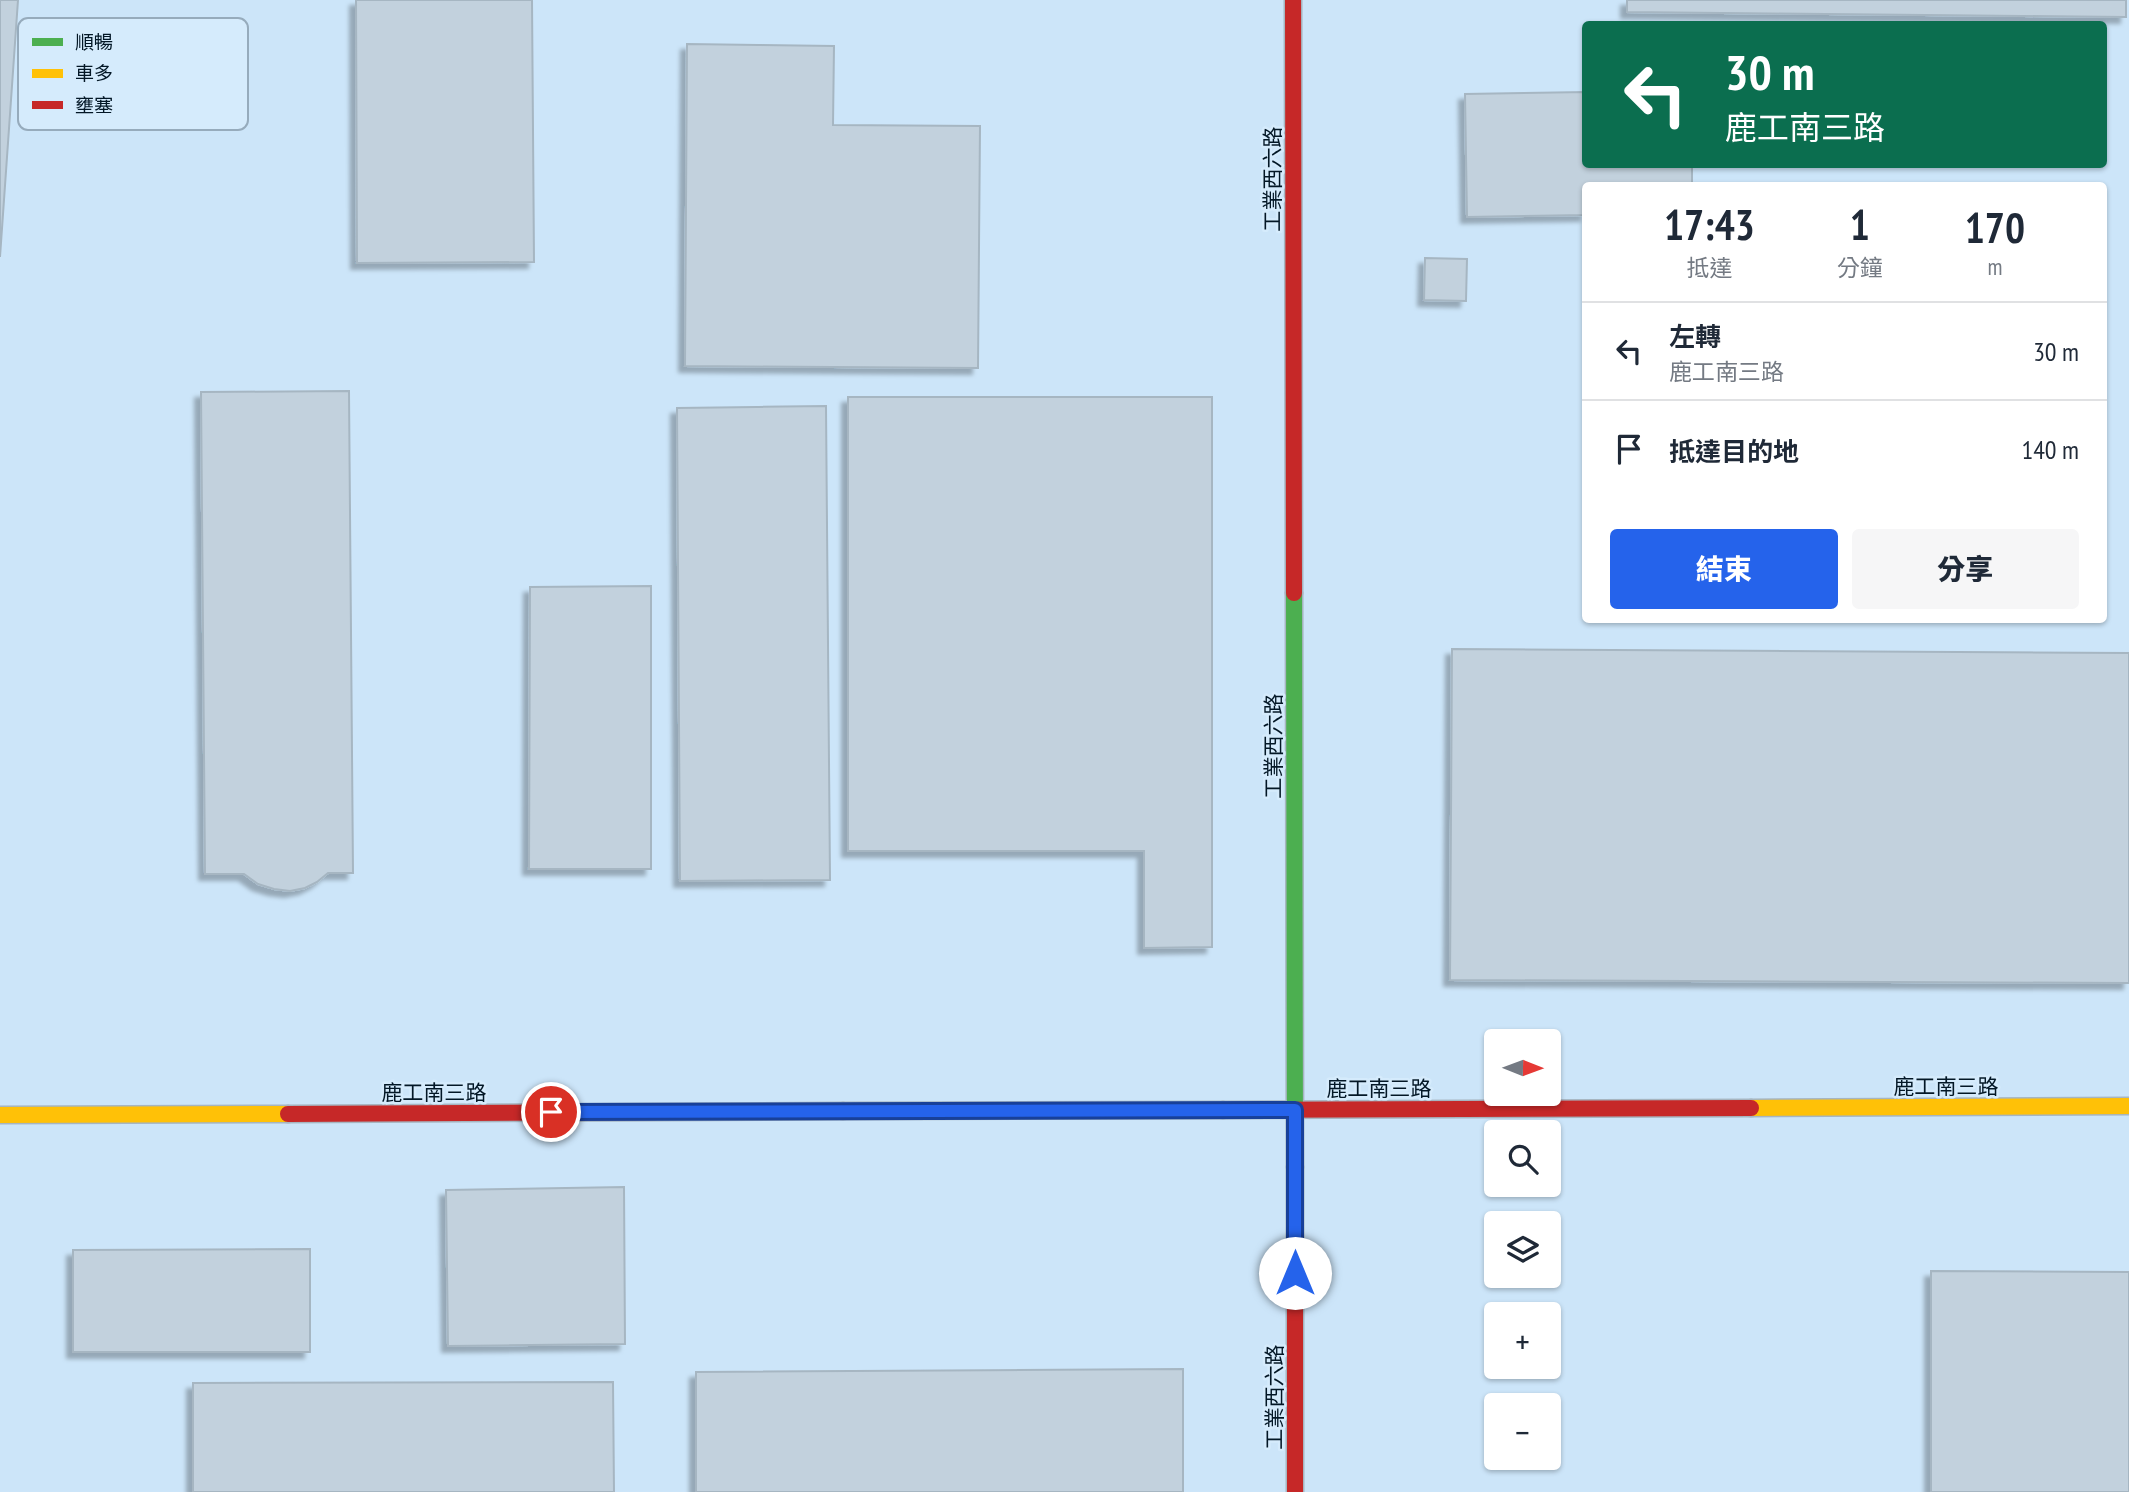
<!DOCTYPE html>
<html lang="zh-TW">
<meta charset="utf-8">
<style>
body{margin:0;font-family:"PT Sans Narrow","Noto Sans TC",sans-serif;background:#f6f6f7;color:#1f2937;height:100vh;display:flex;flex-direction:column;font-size:26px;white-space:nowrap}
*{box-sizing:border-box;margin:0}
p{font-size:23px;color:#747a83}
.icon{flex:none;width:38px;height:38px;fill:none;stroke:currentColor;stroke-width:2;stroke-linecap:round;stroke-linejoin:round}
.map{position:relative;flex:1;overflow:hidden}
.side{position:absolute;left:1582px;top:182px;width:525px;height:441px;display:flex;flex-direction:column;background:#fff;border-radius:7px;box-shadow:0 2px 5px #0004}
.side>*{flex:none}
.top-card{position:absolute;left:1582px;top:21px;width:525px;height:147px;border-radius:7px;box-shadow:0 2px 5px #0004;background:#0b6e4f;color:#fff;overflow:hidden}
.needle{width:46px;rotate:91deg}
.fabs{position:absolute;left:1484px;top:1029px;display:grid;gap:14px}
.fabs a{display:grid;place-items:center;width:77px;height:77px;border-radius:7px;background:#fff;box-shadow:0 2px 5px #0004;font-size:35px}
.pin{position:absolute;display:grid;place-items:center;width:60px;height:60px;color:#fff;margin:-30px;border:4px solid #fff;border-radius:50%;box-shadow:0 2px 7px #0007}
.me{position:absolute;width:77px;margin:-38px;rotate:0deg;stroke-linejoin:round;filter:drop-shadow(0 0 5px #0008)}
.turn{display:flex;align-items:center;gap:24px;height:147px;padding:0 28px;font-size:32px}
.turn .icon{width:91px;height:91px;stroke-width:2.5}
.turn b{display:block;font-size:49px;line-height:60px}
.eta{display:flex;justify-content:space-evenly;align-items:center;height:119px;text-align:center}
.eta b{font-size:42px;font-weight:800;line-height:49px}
.primary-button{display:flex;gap:14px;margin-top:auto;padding:14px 28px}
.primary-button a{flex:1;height:80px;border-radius:7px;background:#2563eb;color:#fff;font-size:28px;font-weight:800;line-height:80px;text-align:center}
.primary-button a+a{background:#f6f6f7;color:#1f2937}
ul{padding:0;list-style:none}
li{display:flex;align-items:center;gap:21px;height:98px;padding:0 28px;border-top:2px solid #e0e1e3}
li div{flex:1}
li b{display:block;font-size:26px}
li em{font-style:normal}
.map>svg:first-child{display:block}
.built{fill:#cce5f9;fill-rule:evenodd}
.building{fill:#c2d1dd;stroke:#a6b6c2;stroke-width:2;filter:url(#shadow)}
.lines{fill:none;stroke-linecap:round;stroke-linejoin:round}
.fast-casing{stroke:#a6b5c0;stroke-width:19}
.slow-casing{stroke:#a6b5c0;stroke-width:19}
.jam-casing{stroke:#a6b5c0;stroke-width:19}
.fast{stroke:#4caf50;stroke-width:16}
.slow{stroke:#ffc107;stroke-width:16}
.jam{stroke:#c62828;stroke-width:16}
.route-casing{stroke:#184099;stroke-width:18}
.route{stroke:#2563eb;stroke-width:12}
.labels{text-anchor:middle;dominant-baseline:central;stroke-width:5;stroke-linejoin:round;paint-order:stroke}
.street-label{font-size:21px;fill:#031726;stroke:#d5ebfc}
.key{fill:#d5ebfc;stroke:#96abbc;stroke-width:2}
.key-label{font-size:19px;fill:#031726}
</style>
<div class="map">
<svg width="2129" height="1492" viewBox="0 0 2129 1492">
<defs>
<filter id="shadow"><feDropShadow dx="-6" dy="6" stdDeviation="2" flood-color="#0004"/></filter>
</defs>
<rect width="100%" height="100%" fill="#deeaf3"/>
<path class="built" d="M0,0H2129V1492H0ZM1586,24H2104V164H1586ZM1586,186H2104V620H1586ZM1496,1041H1549V1094H1496ZM1496,1132H1549V1185H1496ZM1496,1223H1549V1276H1496ZM1496,1314H1549V1367H1496ZM1496,1405H1549V1458H1496Z"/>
<path class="building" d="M0,0H18L0,257Z
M356,0H532L534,262L357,263Z
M1627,0H2126V17L1627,12Z
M687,44L834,46L833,125L980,126L978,368L685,366Z
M1586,92V164H1692V186H1586V215L1467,217L1465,94Z
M1425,258L1467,259L1466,301L1424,300Z
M349,391L353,873H328L317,882L305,888L290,891L274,889L258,884L244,874H205L201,392Z
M848,397H1212V947L1144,948V851H848Z
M826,406L830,880L680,881L677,408Z
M651,586V869H529L530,587Z
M1452,649L2129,653V983L1450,980Z
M624,1187L625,1344L448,1346L446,1190Z
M310,1249V1352H73V1250Z
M1931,1271L2129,1272V1492H1931Z
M1183,1369V1492H696V1372Z
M613,1382L614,1492H193V1383Z"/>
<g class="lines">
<defs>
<path id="fast" d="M1294,593L1295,1167
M843,1111L1223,1110"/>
<path id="slow" d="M1751,1108L2129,1106
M0,1115L288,1114"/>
<path id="jam" d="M1293,0L1294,593
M1223,1110L1751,1108
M288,1114L843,1111
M1295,1167V1492"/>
</defs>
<use href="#fast" class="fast-casing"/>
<use href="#slow" class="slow-casing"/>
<use href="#jam" class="jam-casing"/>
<use href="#fast" class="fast"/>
<use href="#slow" class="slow"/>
<use href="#jam" class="jam"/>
</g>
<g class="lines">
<defs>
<path id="route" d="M551,1112L1295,1110V1273"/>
</defs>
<use href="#route" class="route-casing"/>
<use href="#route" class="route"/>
</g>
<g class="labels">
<g class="street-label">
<text transform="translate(1272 179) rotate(-90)">工業西六路</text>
<text transform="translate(1273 746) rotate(-90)">工業西六路</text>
<text x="1946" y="1086">鹿工南三路</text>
<text x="1379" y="1088">鹿工南三路</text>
<text x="434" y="1092">鹿工南三路</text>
<text transform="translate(1274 1397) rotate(-90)">工業西六路</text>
</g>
</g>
<rect x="18" y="18" width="230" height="112" rx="10" class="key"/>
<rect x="32" y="38" width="31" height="8" fill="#4caf50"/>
<rect x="32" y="69" width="31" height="9" fill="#ffc107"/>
<rect x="32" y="101" width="31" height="8" fill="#c62828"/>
<g class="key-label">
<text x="75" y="49">順暢</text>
<text x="75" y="80">車多</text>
<text x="75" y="112">壅塞</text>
</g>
</svg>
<div class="fabs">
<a><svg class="needle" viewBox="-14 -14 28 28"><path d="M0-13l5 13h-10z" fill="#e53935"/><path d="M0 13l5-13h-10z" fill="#747a83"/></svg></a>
<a><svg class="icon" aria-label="search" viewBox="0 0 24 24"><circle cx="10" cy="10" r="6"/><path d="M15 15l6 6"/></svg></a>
<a><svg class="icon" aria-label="layers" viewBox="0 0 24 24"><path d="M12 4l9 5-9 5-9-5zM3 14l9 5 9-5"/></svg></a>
<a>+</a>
<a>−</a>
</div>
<div class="pin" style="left:551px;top:1112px;background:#d93025"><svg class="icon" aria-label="arrive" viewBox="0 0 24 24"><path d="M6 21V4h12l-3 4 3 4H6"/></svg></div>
<svg class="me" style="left:1295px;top:1273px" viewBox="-20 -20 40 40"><circle r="19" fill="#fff"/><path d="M0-13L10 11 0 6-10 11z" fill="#2563eb"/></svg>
<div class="top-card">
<div class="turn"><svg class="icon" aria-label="left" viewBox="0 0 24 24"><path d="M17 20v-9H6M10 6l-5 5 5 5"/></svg><div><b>30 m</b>鹿工南三路</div></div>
</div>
<section class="side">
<div class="eta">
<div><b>17:43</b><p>抵達</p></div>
<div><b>1</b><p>分鐘</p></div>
<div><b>170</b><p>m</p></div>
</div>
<ul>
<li><svg class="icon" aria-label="left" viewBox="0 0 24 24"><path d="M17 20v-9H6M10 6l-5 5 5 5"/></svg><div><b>左轉</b><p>鹿工南三路</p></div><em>30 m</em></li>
<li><svg class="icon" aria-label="arrive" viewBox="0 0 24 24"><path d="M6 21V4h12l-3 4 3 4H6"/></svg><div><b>抵達目的地</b></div><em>140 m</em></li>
</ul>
<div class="primary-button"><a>結束</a><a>分享</a></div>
</section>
</div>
